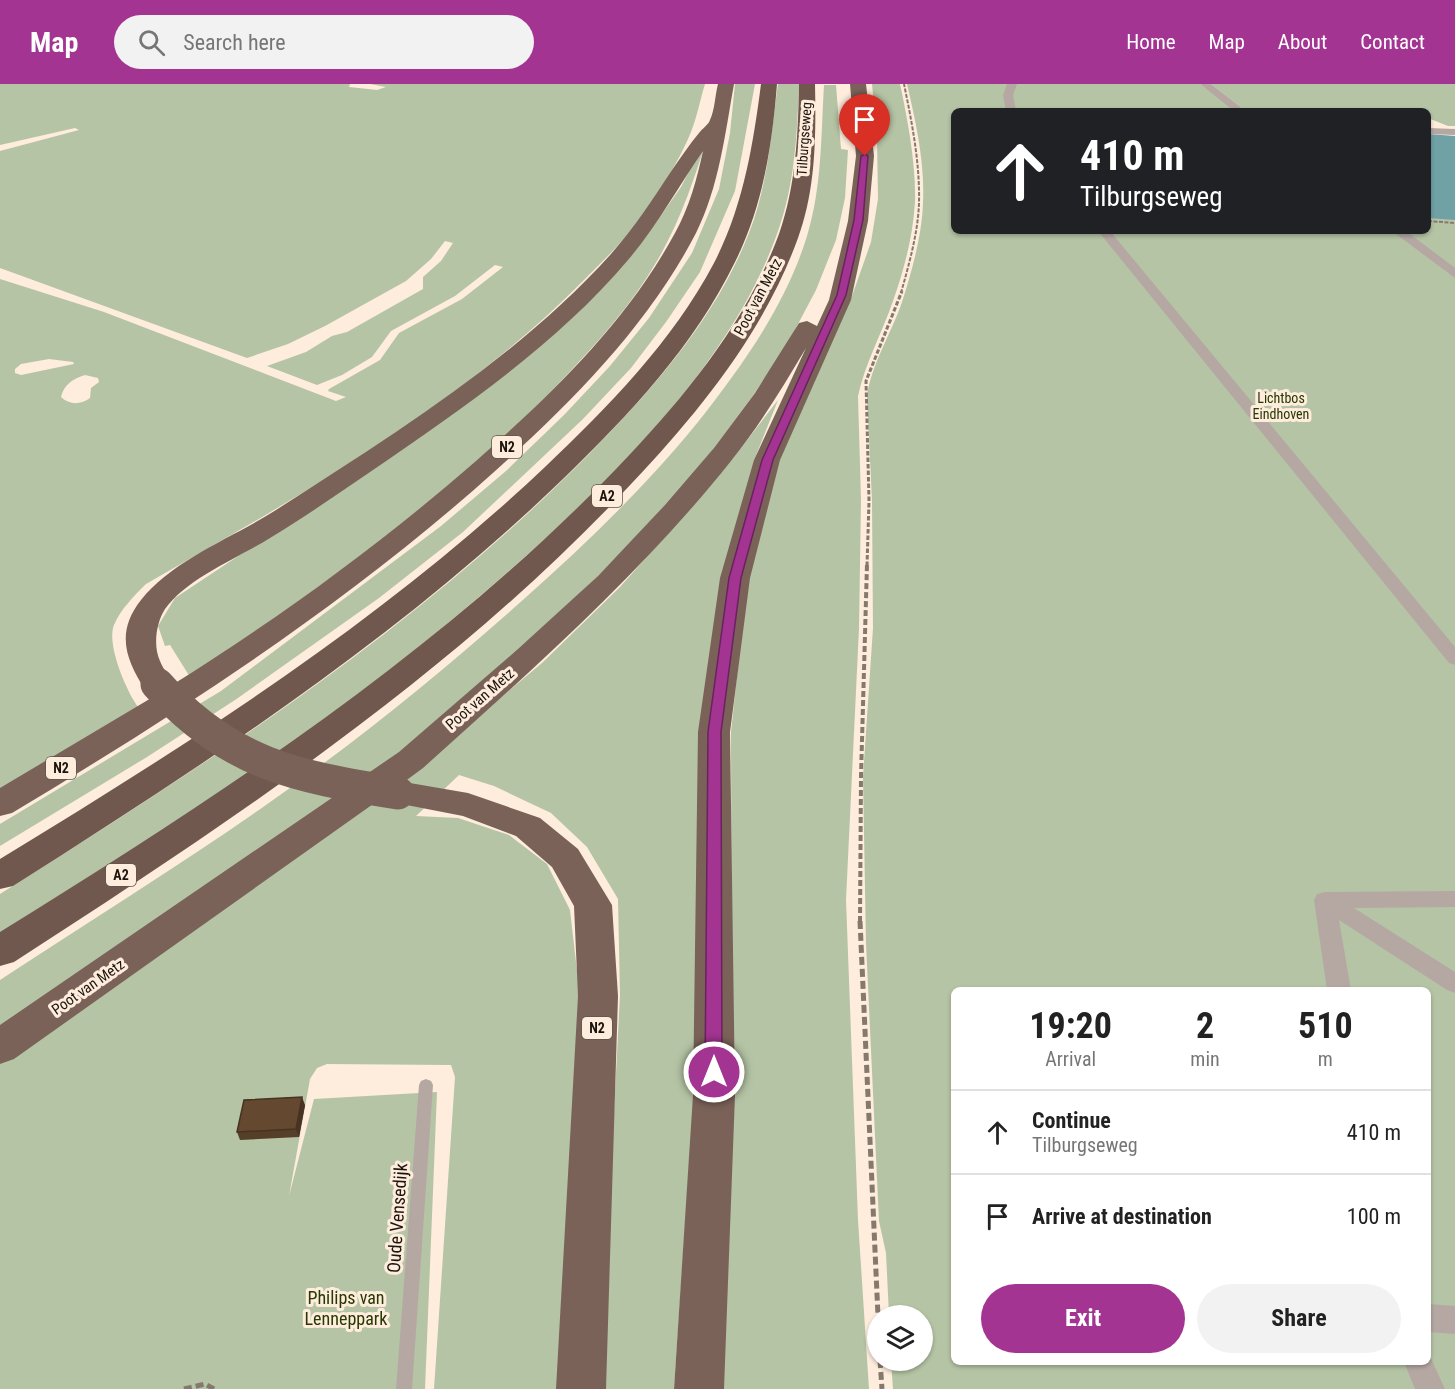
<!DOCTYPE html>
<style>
body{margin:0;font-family:"Roboto Condensed",sans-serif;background:#f2f2f2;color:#222;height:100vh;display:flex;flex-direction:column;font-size:22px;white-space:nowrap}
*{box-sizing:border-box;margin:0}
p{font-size:20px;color:#767676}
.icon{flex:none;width:33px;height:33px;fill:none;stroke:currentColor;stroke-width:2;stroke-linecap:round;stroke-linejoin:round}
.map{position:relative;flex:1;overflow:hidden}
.details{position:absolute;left:951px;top:903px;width:480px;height:378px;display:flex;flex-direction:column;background:#fff;border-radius:9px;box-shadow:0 2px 4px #0004}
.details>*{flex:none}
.hud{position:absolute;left:951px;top:24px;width:480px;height:126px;border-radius:9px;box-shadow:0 2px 4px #0004;background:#202124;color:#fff;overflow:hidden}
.buttons{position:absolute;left:867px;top:1221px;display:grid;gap:12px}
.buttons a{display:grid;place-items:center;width:66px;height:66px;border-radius:50%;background:#fff;box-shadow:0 2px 4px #0004;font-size:30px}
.pin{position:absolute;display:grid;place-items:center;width:51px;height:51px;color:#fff;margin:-62px -26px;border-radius:50% 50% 50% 0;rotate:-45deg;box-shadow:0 0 6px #0007}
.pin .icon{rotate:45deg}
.me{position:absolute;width:66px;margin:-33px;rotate:0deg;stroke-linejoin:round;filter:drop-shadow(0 0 4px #0008)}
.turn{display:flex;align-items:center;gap:21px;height:126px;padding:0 30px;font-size:27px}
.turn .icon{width:78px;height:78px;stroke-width:2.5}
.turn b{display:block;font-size:42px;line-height:51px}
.eta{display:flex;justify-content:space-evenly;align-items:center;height:102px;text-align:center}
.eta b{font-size:36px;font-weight:700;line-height:42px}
.primary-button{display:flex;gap:12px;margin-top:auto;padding:12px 30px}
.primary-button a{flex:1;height:69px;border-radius:36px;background:#a33491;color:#fff;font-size:24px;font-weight:700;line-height:69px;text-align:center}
.primary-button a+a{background:#f2f2f2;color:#222}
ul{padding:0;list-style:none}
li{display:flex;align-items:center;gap:18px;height:84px;padding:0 30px;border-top:2px solid #e0e0e0}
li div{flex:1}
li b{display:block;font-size:22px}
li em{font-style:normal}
header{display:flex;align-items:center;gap:36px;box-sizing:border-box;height:84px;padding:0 30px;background:#a33491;color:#fff}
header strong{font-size:28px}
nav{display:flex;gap:33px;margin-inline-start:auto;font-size:21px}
.search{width:420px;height:54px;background:#f2f2f2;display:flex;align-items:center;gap:15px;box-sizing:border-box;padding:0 21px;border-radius:33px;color:#767676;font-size:22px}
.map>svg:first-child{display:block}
.green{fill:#b5c4a5;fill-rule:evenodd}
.water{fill:#70a1a4}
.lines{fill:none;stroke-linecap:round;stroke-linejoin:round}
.path-far3{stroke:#85796e;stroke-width:2;stroke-dasharray:4 1.5;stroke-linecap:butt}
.path-far2{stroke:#85796e;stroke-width:3;stroke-dasharray:4.5 2;stroke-linecap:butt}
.path-far1{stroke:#85796e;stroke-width:4;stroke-dasharray:6 3;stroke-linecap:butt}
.path{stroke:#85796e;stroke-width:5;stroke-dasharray:8 4;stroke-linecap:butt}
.service{fill:#b5a8a3;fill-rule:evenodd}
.minor{fill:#b5a8a3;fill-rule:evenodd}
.trunk{fill:#7a6259;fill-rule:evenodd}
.motorway{fill:#71584e;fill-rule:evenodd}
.trunk-bridge{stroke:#7a6259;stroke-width:33}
.wall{fill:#563f29}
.shaded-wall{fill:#463322}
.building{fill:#644930;stroke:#463322;stroke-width:1.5}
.route{fill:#a33491;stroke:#6a225e;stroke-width:1.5}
.labels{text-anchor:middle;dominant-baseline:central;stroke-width:6;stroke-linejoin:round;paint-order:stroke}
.far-street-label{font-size:14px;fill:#1c150e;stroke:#feecdc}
.far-park-label{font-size:14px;fill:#253900;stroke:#feecdc}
.shield{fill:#feecdc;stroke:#60564c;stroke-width:1.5}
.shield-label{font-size:14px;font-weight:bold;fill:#1c150e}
.street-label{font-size:15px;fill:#1c150e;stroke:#feecdc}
.near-street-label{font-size:18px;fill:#1c150e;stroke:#feecdc}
.near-park-label{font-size:18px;fill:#253900;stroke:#feecdc}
</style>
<header>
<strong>Map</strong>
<div class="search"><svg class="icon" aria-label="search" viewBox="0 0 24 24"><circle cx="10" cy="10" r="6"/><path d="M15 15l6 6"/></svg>Search here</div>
<nav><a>Home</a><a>Map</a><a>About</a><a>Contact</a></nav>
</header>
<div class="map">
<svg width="1455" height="1305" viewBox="0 0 1455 1305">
<rect width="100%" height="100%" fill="#feecdc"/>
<path class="green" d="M0,0H350L349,3L377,6L386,3L370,0H705C700,16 697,33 691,48C682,70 669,92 656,112C637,144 609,171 582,198C457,324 298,413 146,500C134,512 120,526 114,541C106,560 127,609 139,624L0,706V195L104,228L336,317L346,313L328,307L329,305L380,276L399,249L462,215L503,183L495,181L455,212L391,247L372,273L342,291L317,301L267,282L306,268L332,252L347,248L423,205V193L441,177L453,159L445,157L431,175L406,197L325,242L288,260L247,274L0,184V67L79,46L75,44L0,61ZM49,275L73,278L74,280L21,291L15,289V285L21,280ZM85,291L98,294L99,298L91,304L90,314C81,321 69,321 61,313C64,300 73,295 85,291Z
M735,0H755L735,107L700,188L666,238L631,284L583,335L463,448L379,514L235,616L147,673L0,762V740L221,607L441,442L506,387L564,331L610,282L649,234L692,169L719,105L730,49Z
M778,0H799C797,51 795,101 777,150C736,265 636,372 547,453C469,524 387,591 301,653C204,722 101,785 0,849V810C208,679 416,546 589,370C652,306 716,234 749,149C768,101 771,50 778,0Z
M872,0H900C908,37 916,81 915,118C913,152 904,186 893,217C882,249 865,279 858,312L861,416L859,544L846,816L858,1136L869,1305H719L732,1015L731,648L747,497L778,378L852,212L871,158L878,115L877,54Z
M907,0H1007L1008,27H954V147H1428V128L1455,126V1305H893L891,1277L922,1276V1232L889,1231L886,1169L879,1137L866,859L863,693L873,544L872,417L867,313C870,283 892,248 902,218C912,187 922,151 923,119C925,79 916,39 907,0ZM954,906H1428V1278H954Z
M1016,0H1200L1236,27H1015L1012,10Z
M1211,0H1455V42H1448L1428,34V27H1246Z
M824,1H836L841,65L848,66L845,114L836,156L816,206L788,259L754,310L712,367L663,425L597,493L518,568L397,672L0,943V896C88,838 179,782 266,721C356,658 442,588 524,515C588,458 644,404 698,338C742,282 786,221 807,152C822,103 821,52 824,1Z
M709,48C695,93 681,136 657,177C631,222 596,260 561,297C452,413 320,502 190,593L170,561L165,562L158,542L175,514L410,358L655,140L681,103Z
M778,316L755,374L722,494L694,1009L674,1305H600L620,911L618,815L587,763L551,729L494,702L459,691L416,732L458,734L509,751L547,780L570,826L580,913L557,1305H434L455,993L451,981L327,980L317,984L310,995L289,1112L314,1015L437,1008L425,1305H0V979L421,680L542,579L620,503L685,430L734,373Z"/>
<path class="water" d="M1428,50L1455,52V136L1428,134Z"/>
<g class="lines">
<path class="path-far3" d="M1428,137L1455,139
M901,209C909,180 918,149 919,119C920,79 912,39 904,0"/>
<path class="path-far2" d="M867,482L869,417L866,297L902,207"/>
<path class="path-far1" d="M860,838L861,692L867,480"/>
<path class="path" d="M860,837L878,1232
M880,1276L882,1305
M184,1305L205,1300L214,1305"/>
<path class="service" d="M426,995L431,997L433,1001L412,1305H396L419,1001L421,997Z"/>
<path class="minor" d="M1007,0H1017L1013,11L1016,27H1006L1003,11Z
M1200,0H1211L1246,27H1234Z
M1428,44L1455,45V51L1428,50Z
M1098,147H1110L1455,563V581L1449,579Z
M1392,147H1406L1455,184V194Z
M1455,807V823L1354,824L1455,888V909L1447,906L1339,836L1351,906H1327L1314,816L1317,810L1325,808Z
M1428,1220L1455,1222V1250L1428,1248Z
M1428,1268L1445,1305H1415L1404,1278H1428Z"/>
<path class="trunk" d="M718,0H734C725,50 719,103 696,149C648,242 571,319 494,388C347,520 182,627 12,729L0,732V704L158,610L146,607C126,576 115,549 141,516C172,476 234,453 276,426C393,351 517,274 611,170C634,144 653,115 672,86C681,73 689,61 699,49C702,45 709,40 710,36C715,25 715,11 718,0ZM703,67C697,95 689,124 675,149C627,238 551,311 476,377C381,460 279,534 172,601C170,593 163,585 160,577C153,562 156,539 165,525C187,494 238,474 270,454C305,433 339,409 373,386C463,324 557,260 628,176C657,142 678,103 703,67Z
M850,0H866L874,72L868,137L851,216L780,376L750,494L730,648L735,1011L724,1305H674L693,1011L698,648L720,494L754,376L806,264C783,303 759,342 731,377C640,491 531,587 423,684L404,698L468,709L540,734L578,765L612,821L618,912L606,1305H556L578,912L574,822L552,783L516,752L463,732L386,717L383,713L14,975L0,980V941L399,668L518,565L598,492L665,421L714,364L755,309L799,239L807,237L817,242L829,216L848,137L856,72Z"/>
<path class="motorway" d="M761,0H777C772,62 763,122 735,178C694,262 630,330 564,394C399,554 207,679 13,802L0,805V775C192,658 381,538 545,383C609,322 672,258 714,179C743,123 753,62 761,0Z
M799,0H815C816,52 816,105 798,154C764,248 700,327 632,399C454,590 232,737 14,878L0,882V848C218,713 438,570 617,384C682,316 746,240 779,150C796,102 798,51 799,0Z"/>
<path class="trunk-bridge" d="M157,600C228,680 297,693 398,709"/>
</g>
<path class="wall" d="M305,1021L299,1053L240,1056L237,1048Z"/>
<path class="shaded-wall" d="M302,1013L305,1021L299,1053L296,1045Z"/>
<path class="building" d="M302,1013L296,1045L237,1048L244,1016Z"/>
<path class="route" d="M865,70L868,72L863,136L846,211L773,376L741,494L721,648L722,988L720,993L714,995L708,993L705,988L708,648L729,494L762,376L837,211L854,136L861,72Z"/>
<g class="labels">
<g class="far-street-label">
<text transform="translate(804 55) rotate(-86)">Tilburgseweg</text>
</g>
<g class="far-park-label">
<text x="1281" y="314">Lichtbos<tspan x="1281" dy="16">Eindhoven</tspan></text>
</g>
<g class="shield">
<rect x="492" y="352" width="30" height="22" rx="4.5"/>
<rect x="592" y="401" width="30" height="22" rx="4.5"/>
<rect x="46" y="673" width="30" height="22" rx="4.5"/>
<rect x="106" y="780" width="30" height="22" rx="4.5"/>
<rect x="582" y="933" width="30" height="22" rx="4.5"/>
</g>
<g class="shield-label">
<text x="507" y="363">N2</text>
<text x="607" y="412">A2</text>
<text x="61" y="684">N2</text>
<text x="121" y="791">A2</text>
<text x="597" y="944">N2</text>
</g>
<g class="street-label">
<text transform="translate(758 213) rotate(-62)">Poot van Metz</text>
<text transform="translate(480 615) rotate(-41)">Poot van Metz</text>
<text transform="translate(88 903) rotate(-35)">Poot van Metz</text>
</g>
<g class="near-street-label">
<text transform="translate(397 1134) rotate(-86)">Oude Vensedijk</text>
</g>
<g class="near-park-label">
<text x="346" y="1213">Philips van<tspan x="346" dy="21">Lenneppark</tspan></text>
</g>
</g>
</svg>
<div class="buttons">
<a><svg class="icon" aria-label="layers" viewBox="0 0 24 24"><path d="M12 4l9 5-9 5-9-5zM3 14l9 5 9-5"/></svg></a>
</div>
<div class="pin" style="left:865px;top:72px;background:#d93025"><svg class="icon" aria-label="arrive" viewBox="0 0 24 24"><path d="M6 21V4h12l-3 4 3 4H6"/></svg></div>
<svg class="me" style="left:714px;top:988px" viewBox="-20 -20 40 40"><circle r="17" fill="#a33491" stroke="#fff" stroke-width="3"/><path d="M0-11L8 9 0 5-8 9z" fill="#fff"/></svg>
<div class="hud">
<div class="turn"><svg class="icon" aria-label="ahead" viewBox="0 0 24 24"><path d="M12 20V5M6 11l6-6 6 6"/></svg><div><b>410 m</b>Tilburgseweg</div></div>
</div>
<section class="details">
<div class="eta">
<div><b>19:20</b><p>Arrival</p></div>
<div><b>2</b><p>min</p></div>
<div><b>510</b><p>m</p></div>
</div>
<ul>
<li><svg class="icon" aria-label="ahead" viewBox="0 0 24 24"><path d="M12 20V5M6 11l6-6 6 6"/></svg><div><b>Continue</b><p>Tilburgseweg</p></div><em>410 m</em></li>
<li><svg class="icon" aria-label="arrive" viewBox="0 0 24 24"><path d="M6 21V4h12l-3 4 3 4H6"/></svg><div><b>Arrive at destination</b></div><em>100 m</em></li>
</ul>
<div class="primary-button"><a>Exit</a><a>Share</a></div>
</section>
</div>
